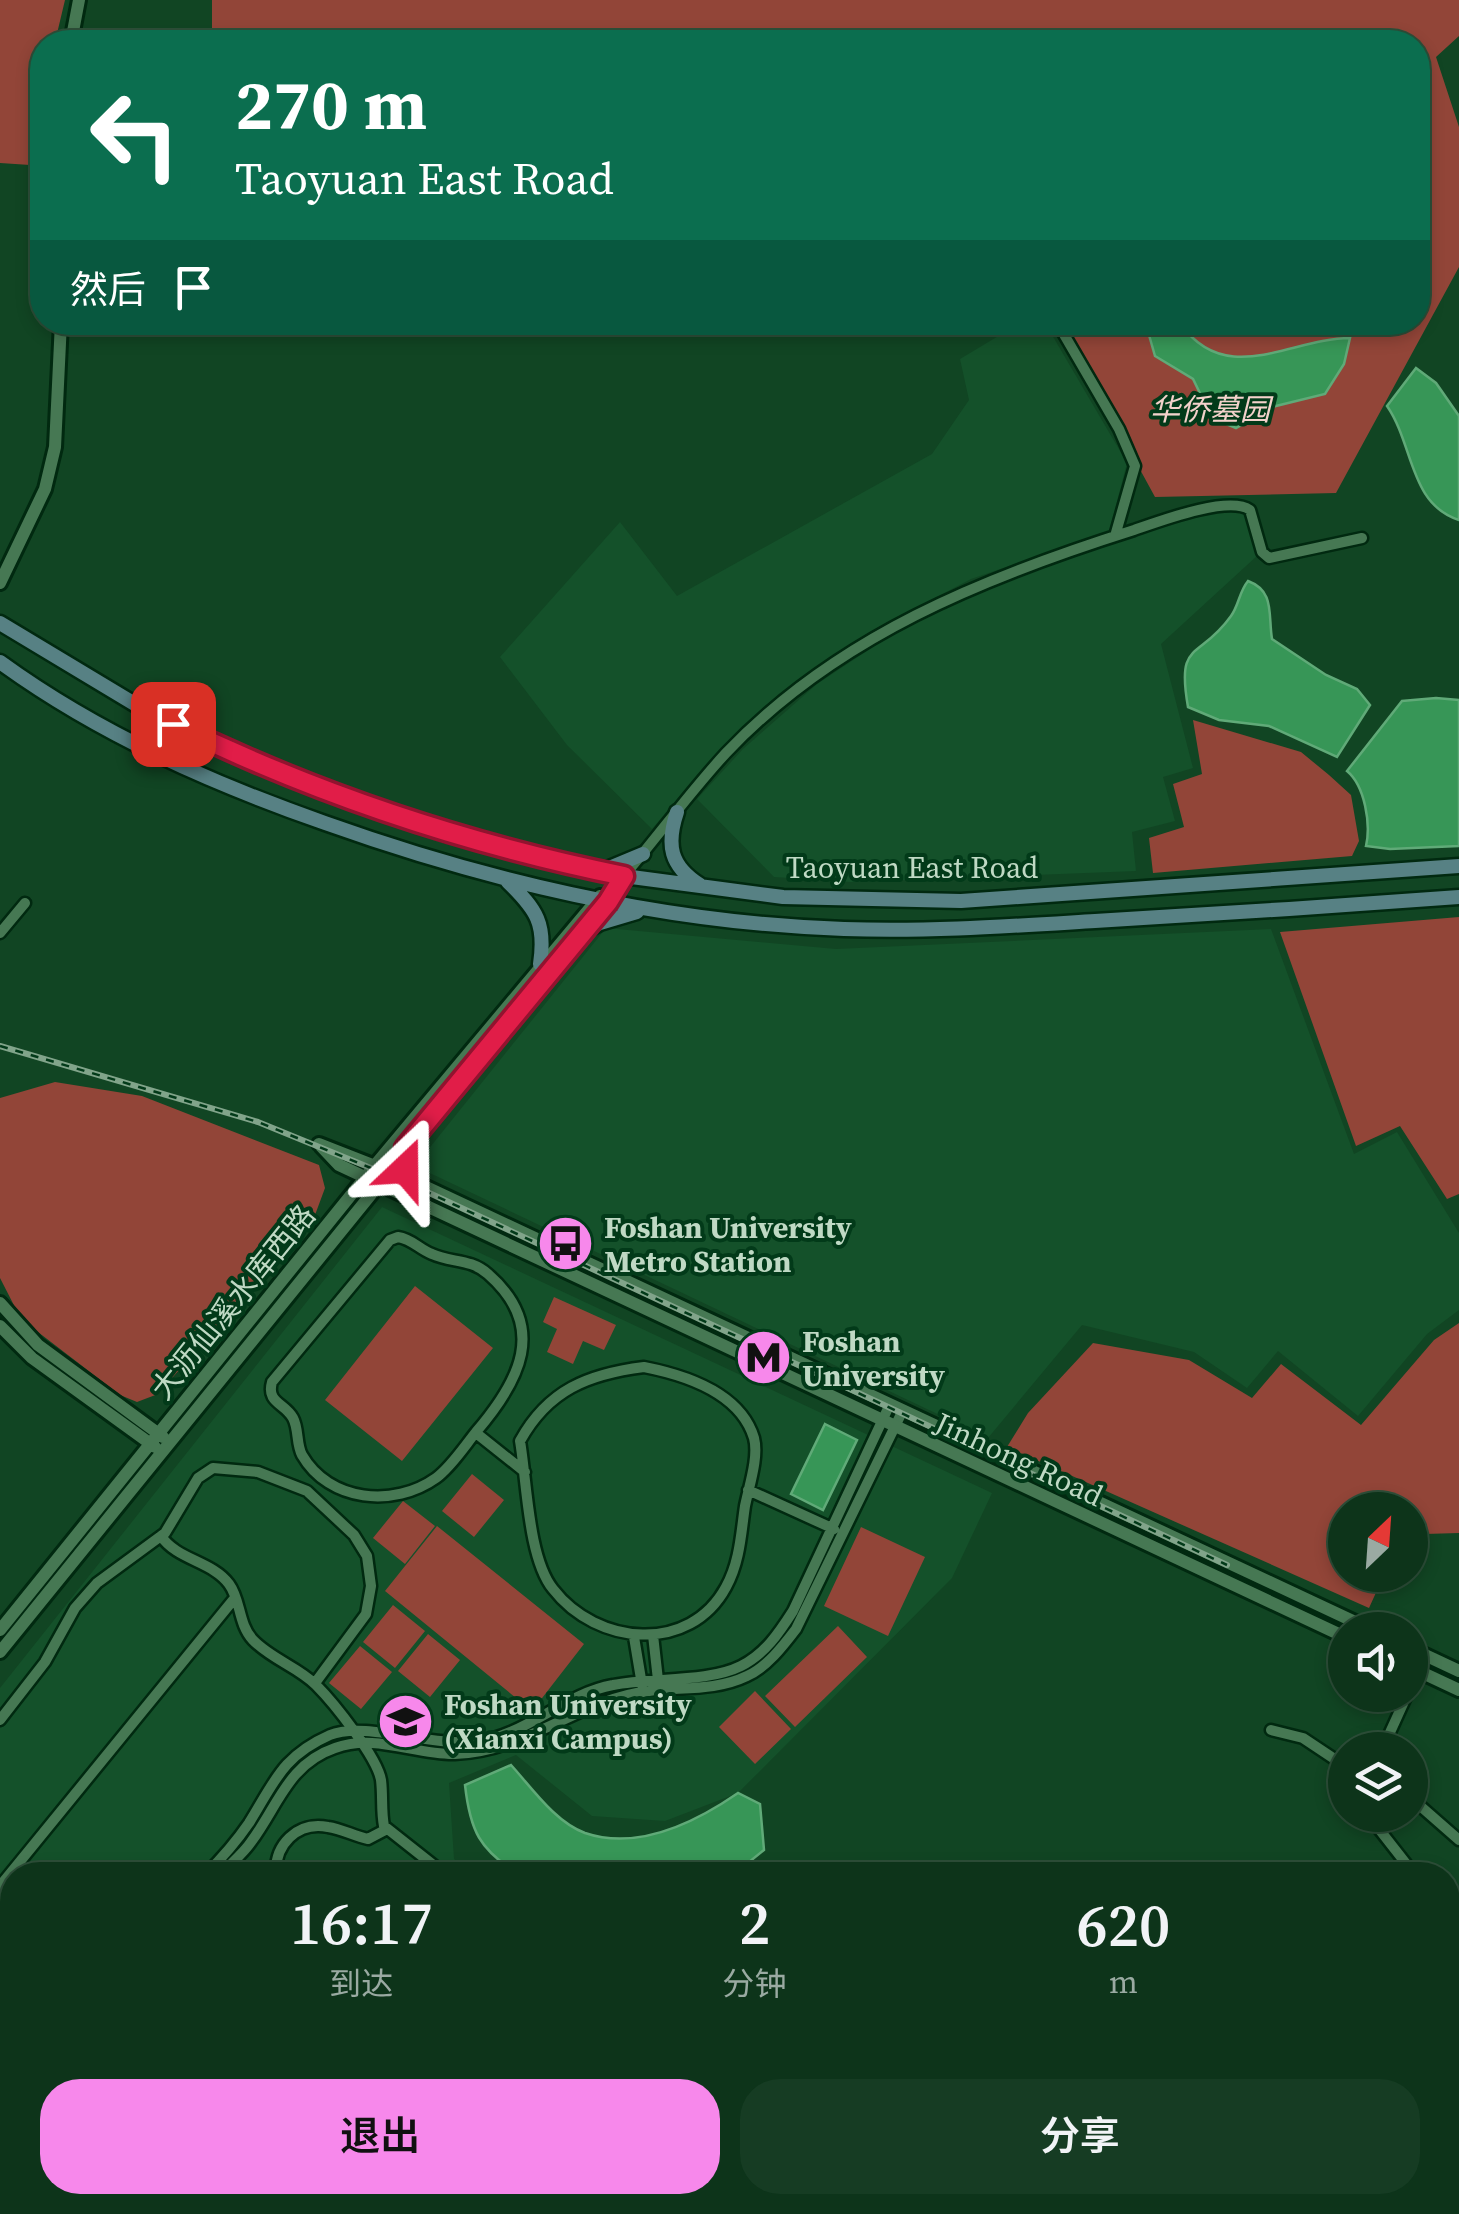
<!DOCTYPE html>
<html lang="zh">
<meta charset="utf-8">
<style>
body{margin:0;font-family:"Source Serif 4","Noto Sans SC",serif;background:#163c23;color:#f1f3f6;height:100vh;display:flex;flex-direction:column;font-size:38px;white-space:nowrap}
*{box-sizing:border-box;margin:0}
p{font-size:32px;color:#9aaaa2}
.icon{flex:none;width:55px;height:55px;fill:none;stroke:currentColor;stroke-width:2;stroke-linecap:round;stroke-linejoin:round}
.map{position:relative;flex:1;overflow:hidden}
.panel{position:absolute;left:0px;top:1862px;width:1460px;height:352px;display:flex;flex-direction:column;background:#0d341a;border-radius:40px 40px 0 0;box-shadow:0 5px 15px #0003,0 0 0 2px #2d4f39}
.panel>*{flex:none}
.top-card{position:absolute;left:30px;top:30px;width:1400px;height:305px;border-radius:40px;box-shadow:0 5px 15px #0003,0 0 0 2px #2d4f39;background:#0b6e4f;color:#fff;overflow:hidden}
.needle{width:65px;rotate:25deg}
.fabs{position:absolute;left:1328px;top:1492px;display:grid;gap:20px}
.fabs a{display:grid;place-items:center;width:100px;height:100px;border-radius:50%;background:#0d341a;box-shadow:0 5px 15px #0003,0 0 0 2px #2d4f39;font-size:50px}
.pin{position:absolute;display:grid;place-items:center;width:85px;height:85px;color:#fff;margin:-42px;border-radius:20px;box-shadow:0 5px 15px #0006}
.me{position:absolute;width:110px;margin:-55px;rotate:23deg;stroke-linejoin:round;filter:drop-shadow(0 0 8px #0008)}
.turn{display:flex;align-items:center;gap:35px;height:210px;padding:0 40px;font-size:45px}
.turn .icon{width:130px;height:130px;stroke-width:2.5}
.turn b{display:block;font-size:70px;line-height:85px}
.then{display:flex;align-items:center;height:95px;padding:0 40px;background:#0003;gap:20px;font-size:38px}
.eta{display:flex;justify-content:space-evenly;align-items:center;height:170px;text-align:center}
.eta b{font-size:60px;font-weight:600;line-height:70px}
.cta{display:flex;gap:20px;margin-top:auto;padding:20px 40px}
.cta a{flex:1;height:115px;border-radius:40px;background:#f788eb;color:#111;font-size:40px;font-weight:600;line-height:115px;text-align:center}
.cta a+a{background:#163c23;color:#f1f3f6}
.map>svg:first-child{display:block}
.built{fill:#14512a}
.green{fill:#924538}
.water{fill:#379657;stroke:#60aa78;stroke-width:2.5}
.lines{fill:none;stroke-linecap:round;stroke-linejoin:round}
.minor-casing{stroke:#012910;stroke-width:15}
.tertiary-casing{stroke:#012910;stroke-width:18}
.secondary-casing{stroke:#012910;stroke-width:19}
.minor{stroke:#467853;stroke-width:10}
.tertiary{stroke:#467853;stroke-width:12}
.secondary{stroke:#578184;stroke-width:14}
.rail-casing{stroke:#81a48a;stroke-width:6}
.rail{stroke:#023a19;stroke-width:2.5;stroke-dasharray:8;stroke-linecap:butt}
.route-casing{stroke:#92132f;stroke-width:25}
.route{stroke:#e11d48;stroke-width:18}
.labels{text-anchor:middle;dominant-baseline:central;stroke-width:8;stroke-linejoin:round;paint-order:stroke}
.park-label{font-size:30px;font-style:italic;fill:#f3d2cb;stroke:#023a19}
.street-label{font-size:30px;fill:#bfd9c4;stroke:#023a19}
.poi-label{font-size:30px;font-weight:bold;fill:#bfd9c4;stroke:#023a19;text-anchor:start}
</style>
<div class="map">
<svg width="1459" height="2214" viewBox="0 0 1459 2214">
<rect width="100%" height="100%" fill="#114523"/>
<path class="built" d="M1020,323H1045L1127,463L1109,532L971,579L879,627L787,691L721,748L652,829L567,745L500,657L620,522L677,596L932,454L969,400L960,359Z
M1238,507L1247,511L1258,555L1161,644L1193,768L1163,777L1175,821L1132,832L1136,871L851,882L774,877L697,799L743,749L817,684L921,615L973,590L1115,539Z
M606,928L836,949L1271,929L1354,1154L1397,1132L1459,1233V1310L1427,1334L1358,1416L1278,1351L1247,1388L1194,1352L1082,1325L988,1438L415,1166Z
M382,1207L992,1493L952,1578L738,1793L665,1821L592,1816L516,1755L449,1783L454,1859L477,1875H12V2202L609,2203L603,2214H0V1688Z"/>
<path class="green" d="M0,0H65L55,42H42V105L30,165L0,163Z
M212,0H1459V36L1436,57L1459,127V267L1336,493L1155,497L1060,323L1418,322V42H212Z
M1193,720L1301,752L1329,775L1351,795L1359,841L1352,856L1153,873L1149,838L1184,827L1173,784L1202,774Z
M1459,917V1194L1447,1199L1400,1126L1356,1146L1280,932Z
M55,1082L142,1096L319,1165L325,1188L315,1215L158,1394L137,1402L120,1395L21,1319L0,1278V1098Z
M415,1286L493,1348L402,1461L325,1400Z
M554,1297L616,1325L604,1350L583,1341L573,1364L547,1352L557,1329L543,1322Z
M1459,1323V1533L1425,1534L1410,1542V1510H1345V1575H1384L1369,1608L1007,1447L1028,1413L1093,1343L1189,1360L1252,1398L1281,1364L1361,1425L1434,1340Z
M472,1474L504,1500L474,1537L442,1511Z
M403,1501L435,1526L405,1564L373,1538Z
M437,1526L584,1644L532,1711L385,1591Z
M861,1527L925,1557L888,1636L824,1606Z
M393,1605L425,1631L395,1668L363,1642Z
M838,1626L867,1657L795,1727L765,1696Z
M428,1634L460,1660L430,1697L398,1671Z
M360,1646L392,1672L361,1709L329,1683Z
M755,1691L791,1729L755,1764L719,1727Z
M1448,2156L1459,2159V2214H1387L1381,2207L1385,2203L1448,2202Z"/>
<path class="water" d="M1151,323H1180C1226,389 1291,338 1350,338L1344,364L1325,394L1272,407L1236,428L1212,418L1193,379L1155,356L1149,335Z
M1416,368L1436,383L1459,416V520C1409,504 1414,445 1387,406Z
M1248,581C1275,591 1268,614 1272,639L1326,675L1357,689L1370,705L1337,757L1269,726L1219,720L1188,707C1176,639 1199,661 1231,616C1239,605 1239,592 1248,581Z
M1436,698L1459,700V846L1390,849L1366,846C1371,824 1365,786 1347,771L1402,701Z
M825,1424L857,1440L823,1510L791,1494Z
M511,1765C532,1788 555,1822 585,1833C638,1851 696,1822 738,1793L760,1804L764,1850L733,1875H520C479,1850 470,1830 465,1785Z
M639,2203H849L856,2214H633Z
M886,2203H1053L1022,2214H896Z"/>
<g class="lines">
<defs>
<path id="minor" d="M1063,322L1062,331L1119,429L1135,466L1115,536
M624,876C659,835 690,792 726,753C837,636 985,577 1134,530C1160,521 1229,495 1250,510L1262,552L1269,558L1362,538
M0,933L25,903
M398,1237C412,1239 419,1249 432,1254C451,1263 470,1258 488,1274C549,1327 519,1382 476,1432C464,1447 451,1467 436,1478C394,1508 329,1502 302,1455C296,1444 299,1429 293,1418C285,1403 266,1403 272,1382L390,1240Z
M644,1367C685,1375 740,1392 754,1438C759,1457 749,1486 745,1506C741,1533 740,1562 726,1587C690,1654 597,1646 553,1589C528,1558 527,1482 520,1441C548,1390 588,1374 644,1367Z
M476,1433L525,1472
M748,1490L834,1529
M161,1536C177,1560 212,1561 229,1584C241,1600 238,1624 253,1640C271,1659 298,1667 316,1685C334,1703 377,1757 381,1780C383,1796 381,1811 384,1826L446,1875
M653,1635L658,1680L653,1685
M634,1637L642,1685
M1410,1689L1418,1670
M0,1720L45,1662L75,1608L97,1583L165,1533L198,1478L213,1468L258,1472L307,1491L354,1535L367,1556L371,1586L366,1614L315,1683
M1271,1730L1303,1738L1345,1766
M1382,1750L1407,1695
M1410,1797L1459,1840
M1368,1815L1415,1875
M205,1875C221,1859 236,1842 249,1823C274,1783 282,1756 330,1735C363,1721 431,1746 473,1742C525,1737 563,1694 613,1685C651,1677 707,1683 741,1666C765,1654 779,1633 793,1611L890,1404
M220,1875C230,1864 243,1854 251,1842C278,1806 288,1764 335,1748C375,1733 415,1755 455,1754C526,1752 580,1699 649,1691C682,1687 716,1691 747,1676C767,1667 783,1646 796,1629L903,1410
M276,1875C274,1845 297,1821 328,1827C342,1829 354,1836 368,1839L387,1829
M0,1886L234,1599
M1448,1916L1459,1931
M1448,2035L1459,2006
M1448,2060L1459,2064
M0,2068L12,2072
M137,2202L162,2214
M1322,2202L1332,2214
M14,2214L24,2202
M28,2214L35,2202
M512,2214L513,2202
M571,2214L574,2202"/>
<path id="tertiary" d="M71,42L79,0
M0,583L45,489L55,447L61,322
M319,1144L411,1180L1372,1630
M321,1146L339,1165L1345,1637
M0,1303L38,1345L163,1437
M0,1326L32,1358L155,1447
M0,1630L376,1164L600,896
M1410,1648L1459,1671
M0,1652L608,902L624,876
M1410,1667L1459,1690"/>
<path id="secondary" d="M0,623L143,709L264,768L446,834L624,876L783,897L961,901L1459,866
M0,662C99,734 211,783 325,823C493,883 666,923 844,929C928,932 1012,926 1095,921C1216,914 1338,906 1459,897
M677,812C666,845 670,866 700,885
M607,869L643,854
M508,882C537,910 546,924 540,964
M582,933L600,923L637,912"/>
</defs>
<use href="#minor" class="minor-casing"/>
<use href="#tertiary" class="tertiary-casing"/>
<use href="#secondary" class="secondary-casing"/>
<use href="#minor" class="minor"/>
<use href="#tertiary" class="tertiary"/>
<use href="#secondary" class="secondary"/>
<defs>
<path id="rail" d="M0,1046L258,1122L410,1184L1227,1565"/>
</defs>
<use href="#rail" class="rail-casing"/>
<use href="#rail" class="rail"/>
</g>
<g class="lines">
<defs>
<path id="route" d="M173,724C318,795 466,844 624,876L608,902L405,1148V1169"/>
</defs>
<use href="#route" class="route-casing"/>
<use href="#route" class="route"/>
</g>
<defs>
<symbol id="bus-disc" viewBox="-11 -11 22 22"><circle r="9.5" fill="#f788eb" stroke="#023a19"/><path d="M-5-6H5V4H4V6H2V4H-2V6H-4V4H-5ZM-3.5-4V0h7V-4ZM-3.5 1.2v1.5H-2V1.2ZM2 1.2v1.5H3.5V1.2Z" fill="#111"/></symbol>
<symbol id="metro-disc" viewBox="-11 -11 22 22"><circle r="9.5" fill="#f788eb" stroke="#023a19"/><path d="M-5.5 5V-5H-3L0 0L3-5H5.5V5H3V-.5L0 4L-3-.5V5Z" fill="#111"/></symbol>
<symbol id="university-disc" viewBox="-11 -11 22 22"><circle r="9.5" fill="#f788eb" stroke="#023a19"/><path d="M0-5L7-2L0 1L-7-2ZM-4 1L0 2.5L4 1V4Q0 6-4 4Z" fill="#111"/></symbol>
</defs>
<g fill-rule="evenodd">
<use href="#bus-disc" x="534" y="1212" width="63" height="63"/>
<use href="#metro-disc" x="732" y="1326" width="63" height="63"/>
<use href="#university-disc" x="374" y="1690" width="63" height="63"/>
</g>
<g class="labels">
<g class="park-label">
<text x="1210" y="409">华侨墓园</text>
</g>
<g class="street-label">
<text x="912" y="867">Taoyuan East Road</text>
<text transform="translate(233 1302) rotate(-51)">大沥仙溪水库西路</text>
<text transform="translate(1019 1459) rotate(25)">Jinhong Road</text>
</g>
<g class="poi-label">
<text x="604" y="1227">Foshan University<tspan x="604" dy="34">Metro Station</tspan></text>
<text x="802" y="1341">Foshan<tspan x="802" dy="34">University</tspan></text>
<text x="444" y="1704">Foshan University<tspan x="444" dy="34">(Xianxi Campus)</tspan></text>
</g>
</g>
</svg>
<div class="fabs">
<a><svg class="needle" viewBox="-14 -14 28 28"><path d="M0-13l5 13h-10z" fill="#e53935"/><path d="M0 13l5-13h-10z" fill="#9aaaa2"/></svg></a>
<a><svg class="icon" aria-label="sound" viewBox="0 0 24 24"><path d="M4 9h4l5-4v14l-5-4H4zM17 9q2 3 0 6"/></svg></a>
<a><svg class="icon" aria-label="layers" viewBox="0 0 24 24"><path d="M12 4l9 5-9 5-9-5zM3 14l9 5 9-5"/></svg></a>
</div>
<div class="pin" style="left:173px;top:724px;background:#d93025"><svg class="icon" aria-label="arrive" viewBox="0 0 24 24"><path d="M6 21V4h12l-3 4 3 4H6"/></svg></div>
<svg class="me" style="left:405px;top:1169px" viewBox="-20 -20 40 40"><path d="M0-17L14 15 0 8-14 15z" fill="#e11d48" stroke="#fff" stroke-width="4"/></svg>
<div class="top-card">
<div class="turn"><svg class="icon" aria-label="left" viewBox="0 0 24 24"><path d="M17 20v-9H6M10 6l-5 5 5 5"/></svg><div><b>270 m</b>Taoyuan East Road</div></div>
<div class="then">然后<svg class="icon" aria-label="arrive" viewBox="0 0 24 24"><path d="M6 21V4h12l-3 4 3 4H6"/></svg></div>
</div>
<section class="panel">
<div class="eta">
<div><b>16:17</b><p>到达</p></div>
<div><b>2</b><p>分钟</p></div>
<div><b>620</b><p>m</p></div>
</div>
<div class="cta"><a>退出</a><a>分享</a></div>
</section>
</div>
